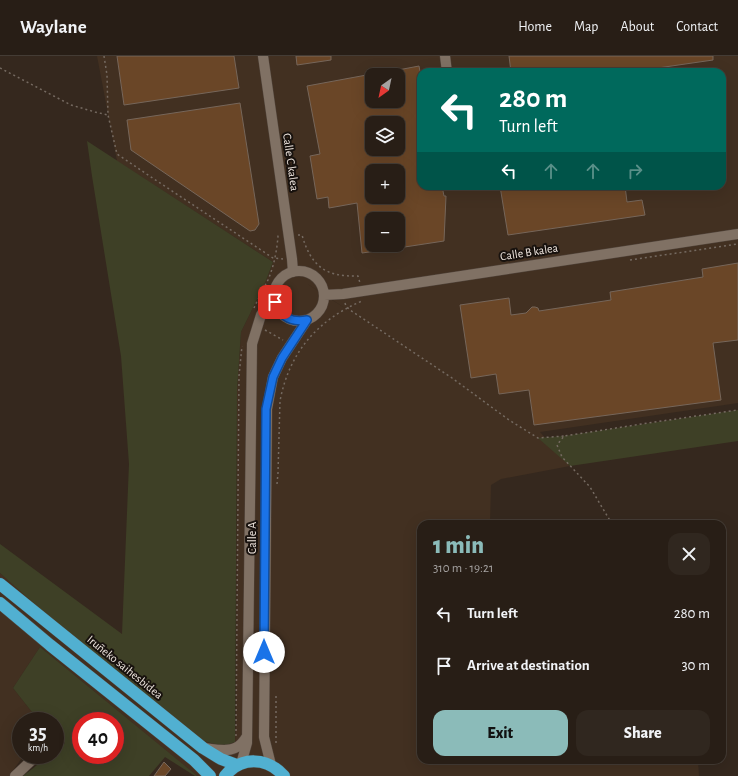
<!DOCTYPE html>
<meta charset="utf-8">
<style>
body{margin:0;font-family:"Alegreya Sans",sans-serif;background:#30271f;color:#f1f3f6;height:100vh;display:flex;flex-direction:column;font-size:15px;white-space:nowrap}
*{box-sizing:border-box;margin:0}
p{font-size:13px;color:#a5a2a1}
.icon{flex:none;width:22px;height:22px;fill:none;stroke:currentColor;stroke-width:2;stroke-linecap:round;stroke-linejoin:round}
.map{position:relative;flex:1;overflow:hidden}
.sheet{position:absolute;left:417px;top:464px;width:309px;height:244px;display:flex;flex-direction:column;background:#281e16;border-radius:12px;box-shadow:0 4px 16px #0002,0 0 0 1px #443c35}
.sheet>*{flex:none}
.hud{position:absolute;left:417px;top:12px;width:309px;height:122px;border-radius:12px;box-shadow:0 4px 16px #0002,0 0 0 1px #443c35;background:#00695c;color:#fff;overflow:hidden}
.needle{width:26px;rotate:213deg}
.tools{position:absolute;left:365px;top:12px;display:grid;gap:8px}
.tools a{display:grid;place-items:center;width:40px;height:40px;border-radius:8px;background:#281e16;box-shadow:0 4px 16px #0002,0 0 0 1px #443c35;font-size:20px}
.speed{position:absolute;left:12px;top:656px;display:flex;gap:8px;font-size:20px;font-weight:700;text-align:center}
.speed>*{display:grid;place-content:center;width:52px;height:52px;border-radius:50%;background:#281e16;box-shadow:0 4px 16px #0002,0 0 0 1px #443c35;line-height:1}
.speed small{font-size:10px;font-weight:400}
.speed .limit{border:6px solid #d22;background:#fff;color:#111}
.pin{position:absolute;display:grid;place-items:center;width:34px;height:34px;color:#fff;margin:-17px;border-radius:8px;box-shadow:0 2px 6px #0006}
.me{position:absolute;width:44px;margin:-22px;rotate:0deg;stroke-linejoin:round;filter:drop-shadow(0 0 3px #0008)}
.turn{display:flex;align-items:center;gap:14px;height:84px;padding:0 16px;font-size:18px}
.turn .icon{width:52px;height:52px;stroke-width:2.5}
.turn b{display:block;font-size:28px;line-height:34px}
.lanes{display:flex;align-items:center;height:38px;padding:0 16px;background:#0003;justify-content:center;gap:20px;direction:ltr}
.lanes .off{opacity:.35}
.round{display:grid;place-items:center;flex:none;width:42px;height:42px;border-radius:12px;background:#30271f}
.head{display:flex;align-items:center;justify-content:space-between;height:68px;padding:0 16px}
h1{font-size:24px;font-weight:800;line-height:30px;color:#8bbbb9}
.action{display:flex;gap:8px;margin-top:auto;padding:8px 16px}
.action a{flex:1;height:46px;border-radius:12px;background:#8bbbb9;color:#111;font-size:16px;font-weight:800;line-height:46px;text-align:center}
.action a+a{background:#30271f;color:#f1f3f6}
ul{padding:0;list-style:none}
li{display:flex;align-items:center;gap:12px;height:52px;padding:0 16px}
li div{flex:1}
li b{display:block;font-size:15px}
li em{font-style:normal}
header{display:flex;align-items:center;gap:24px;box-sizing:border-box;height:56px;padding:0 20px;background:#281e16;border-bottom:1px solid #443c35}
header strong{font-size:19px}
nav{display:flex;gap:22px;margin-inline-start:auto;font-size:14px}
.map>svg:first-child{display:block}
.built{fill:#423021;fill-rule:evenodd}
.green{fill:#3e4026;fill-rule:evenodd}
.building{fill:#6a4627;stroke:#76665a;fill-rule:evenodd}
.lines{fill:none;stroke-linecap:round;stroke-linejoin:round}
.minor-casing{stroke:#50443b;stroke-width:11}
.highway-casing{stroke:#50443b;stroke-width:13}
.path{stroke:#756a61;stroke-width:1.5;stroke-dasharray:2 3;stroke-linecap:butt}
.minor{stroke:#807164;stroke-width:10}
.highway{stroke:#51b0d1;stroke-width:12}
.route-casing{stroke:#114b97;stroke-width:10}
.route{stroke:#1a73e8;stroke-width:7}
.labels{text-anchor:middle;dominant-baseline:central;stroke-width:4;stroke-linejoin:round;paint-order:stroke}
.street-label{font-size:12px;fill:#f0e7e0;stroke:#18120e}
</style>
<header>
<strong>Waylane</strong>
<nav><a>Home</a><a>Map</a><a>About</a><a>Contact</a></nav>
</header>
<div class="map">
<svg width="738" height="720" viewBox="0 0 738 720">
<rect width="100%" height="100%" fill="#35281e"/>
<path class="built" d="M97,0H738V347L540,376L570,410L501,423L491,429L490,468H421V704H698L699,720H197L40,591L13,632L39,665H21V699H24L9,720H0V517L203,685L223,690L235,686L236,664L237,334L241,276L265,227L273,206L117,105ZM421,16H722V130H421ZM372,19H398V45H372ZM372,67H398V93H372ZM372,115H398V141H372ZM372,163H398V189H372ZM306,227L398,286H399L324,239Z"/>
<path class="green" d="M87,85L273,206L265,227L241,276L237,334L235,686L223,690L203,685L56,567L0,517V488L122,578L129,408L121,300L92,120Z
M738,354V385L570,410L538,382L564,380Z
M40,591L195,718L197,720H195L165,701L149,720H23L50,699H55V695L65,687L55,679V665H39L13,632ZM81,665H115V699H81Z"/>
<path class="building" d="M117,0H234L239,32L124,49Z
M296,0H331V4L297,9Z
M509,0H713V4L630,16H511Z
M419,10L421,21V130H442L444,140H446L444,185L398,192V163H372V189H390L391,193L362,197L357,147L329,152L328,141L317,143L310,100L320,98L307,30L372,18V45H398V14ZM372,67H398V93H372ZM372,115H398V141H372Z
M240,47L259,168L255,174L250,175L131,94L127,64Z
M500,130H625L627,146L642,144L645,159L508,179Z
M738,207V284L713,287L721,344L534,369L529,334L499,338L496,318L471,322L460,249L509,242L511,259L526,257L532,251H535L538,252L539,255L611,244L610,236L703,221L702,213Z
M164,706L171,713L165,720H154Z"/>
<g class="lines">
<defs>
<path id="minor" d="M263,0L292,203L293,216
M445,0L447,16
M274 240a25 25 0 1 1 50 0a25 25 0 1 1-50 0Z
M324,239L343,238L738,178
M205,692C213,693 227,696 235,692C240,690 244,685 247,680
M241,708L247,687L252,288L261,259L274,239
M271,709L264,681L267,353L273,321L282,302L307,264
M15,720L34,702"/>
<path id="highway" d="M0,528L203,692L221,703L237,709
M0,547L50,589L194,704L210,720
M225,720C241,700 267,701 284,720"/>
</defs>
<use href="#minor" class="minor-casing"/>
<use href="#highway" class="highway-casing"/>
<path class="path" d="M104,0L107,19L108,59L117,98L154,123L273,202L283,203
M0,12L71,49L95,56L108,59
M298,179H302C311,210 325,221 358,220L360,227
M630,204L738,188
M345,247L346,250L350,254L452,322L509,364L538,382L564,380
M254,252C258,243 263,233 268,224C274,210 277,194 278,180H281
M265,274L283,284
M277,428L278,417L280,345C289,297 317,264 362,245
M612,468L590,431L562,401L557,389L564,380L655,366L738,354
M236,680L239,320L242,290
M276,687V639"/>
<use href="#minor" class="minor"/>
<use href="#highway" class="highway"/>
</g>
<g class="lines">
<defs>
<path id="route" d="M264,596L266,353L273,321L282,302L307,264C291,267 281,261 275,246"/>
</defs>
<use href="#route" class="route-casing"/>
<use href="#route" class="route"/>
</g>
<g class="labels">
<g class="street-label">
<text transform="translate(291 106) rotate(82)">Calle C kalea</text>
<text transform="translate(529 196) rotate(-9)">Calle B kalea</text>
<text transform="translate(252 482) rotate(-90)">Calle A</text>
<text transform="translate(125 611) rotate(39)">Iruñeko saihesbidea</text>
</g>
</g>
</svg>
<div class="tools">
<a><svg class="needle" viewBox="-14 -14 28 28"><path d="M0-13l5 13h-10z" fill="#e53935"/><path d="M0 13l5-13h-10z" fill="#a5a2a1"/></svg></a>
<a><svg class="icon" aria-label="layers" viewBox="0 0 24 24"><path d="M12 4l9 5-9 5-9-5zM3 14l9 5 9-5"/></svg></a>
<a>+</a>
<a>−</a>
</div>
<div class="speed"><div>35<small>km/h</small></div><div class="limit">40</div></div>
<div class="pin" style="left:275px;top:246px;background:#d93025"><svg class="icon" aria-label="arrive" viewBox="0 0 24 24"><path d="M6 21V4h12l-3 4 3 4H6"/></svg></div>
<svg class="me" style="left:264px;top:596px" viewBox="-20 -20 40 40"><circle r="19" fill="#fff"/><path d="M0-13L10 11 0 6-10 11z" fill="#1a73e8"/></svg>
<div class="hud">
<div class="turn"><svg class="icon" aria-label="left" viewBox="0 0 24 24"><path d="M17 20v-9H6M10 6l-5 5 5 5"/></svg><div><b>280 m</b>Turn left</div></div>
<div class="lanes"><svg class="icon" aria-label="left" viewBox="0 0 24 24"><path d="M17 20v-9H6M10 6l-5 5 5 5"/></svg><svg class="icon off" aria-label="ahead" viewBox="0 0 24 24"><path d="M12 20V5M6 11l6-6 6 6"/></svg><svg class="icon off" aria-label="ahead" viewBox="0 0 24 24"><path d="M12 20V5M6 11l6-6 6 6"/></svg><svg class="icon off" aria-label="right" viewBox="0 0 24 24"><path d="M7 20v-9h11M14 6l5 5-5 5"/></svg></div>
</div>
<section class="sheet">
<div class="head"><div><h1>1 min</h1><p>310 m · 19:21</p></div><a class="round"><svg class="icon" aria-label="close" viewBox="0 0 24 24"><path d="M6 6l12 12M18 6L6 18"/></svg></a></div>
<ul>
<li><svg class="icon" aria-label="left" viewBox="0 0 24 24"><path d="M17 20v-9H6M10 6l-5 5 5 5"/></svg><div><b>Turn left</b></div><em>280 m</em></li>
<li><svg class="icon" aria-label="arrive" viewBox="0 0 24 24"><path d="M6 21V4h12l-3 4 3 4H6"/></svg><div><b>Arrive at destination</b></div><em>30 m</em></li>
</ul>
<div class="action"><a>Exit</a><a>Share</a></div>
</section>
</div>
